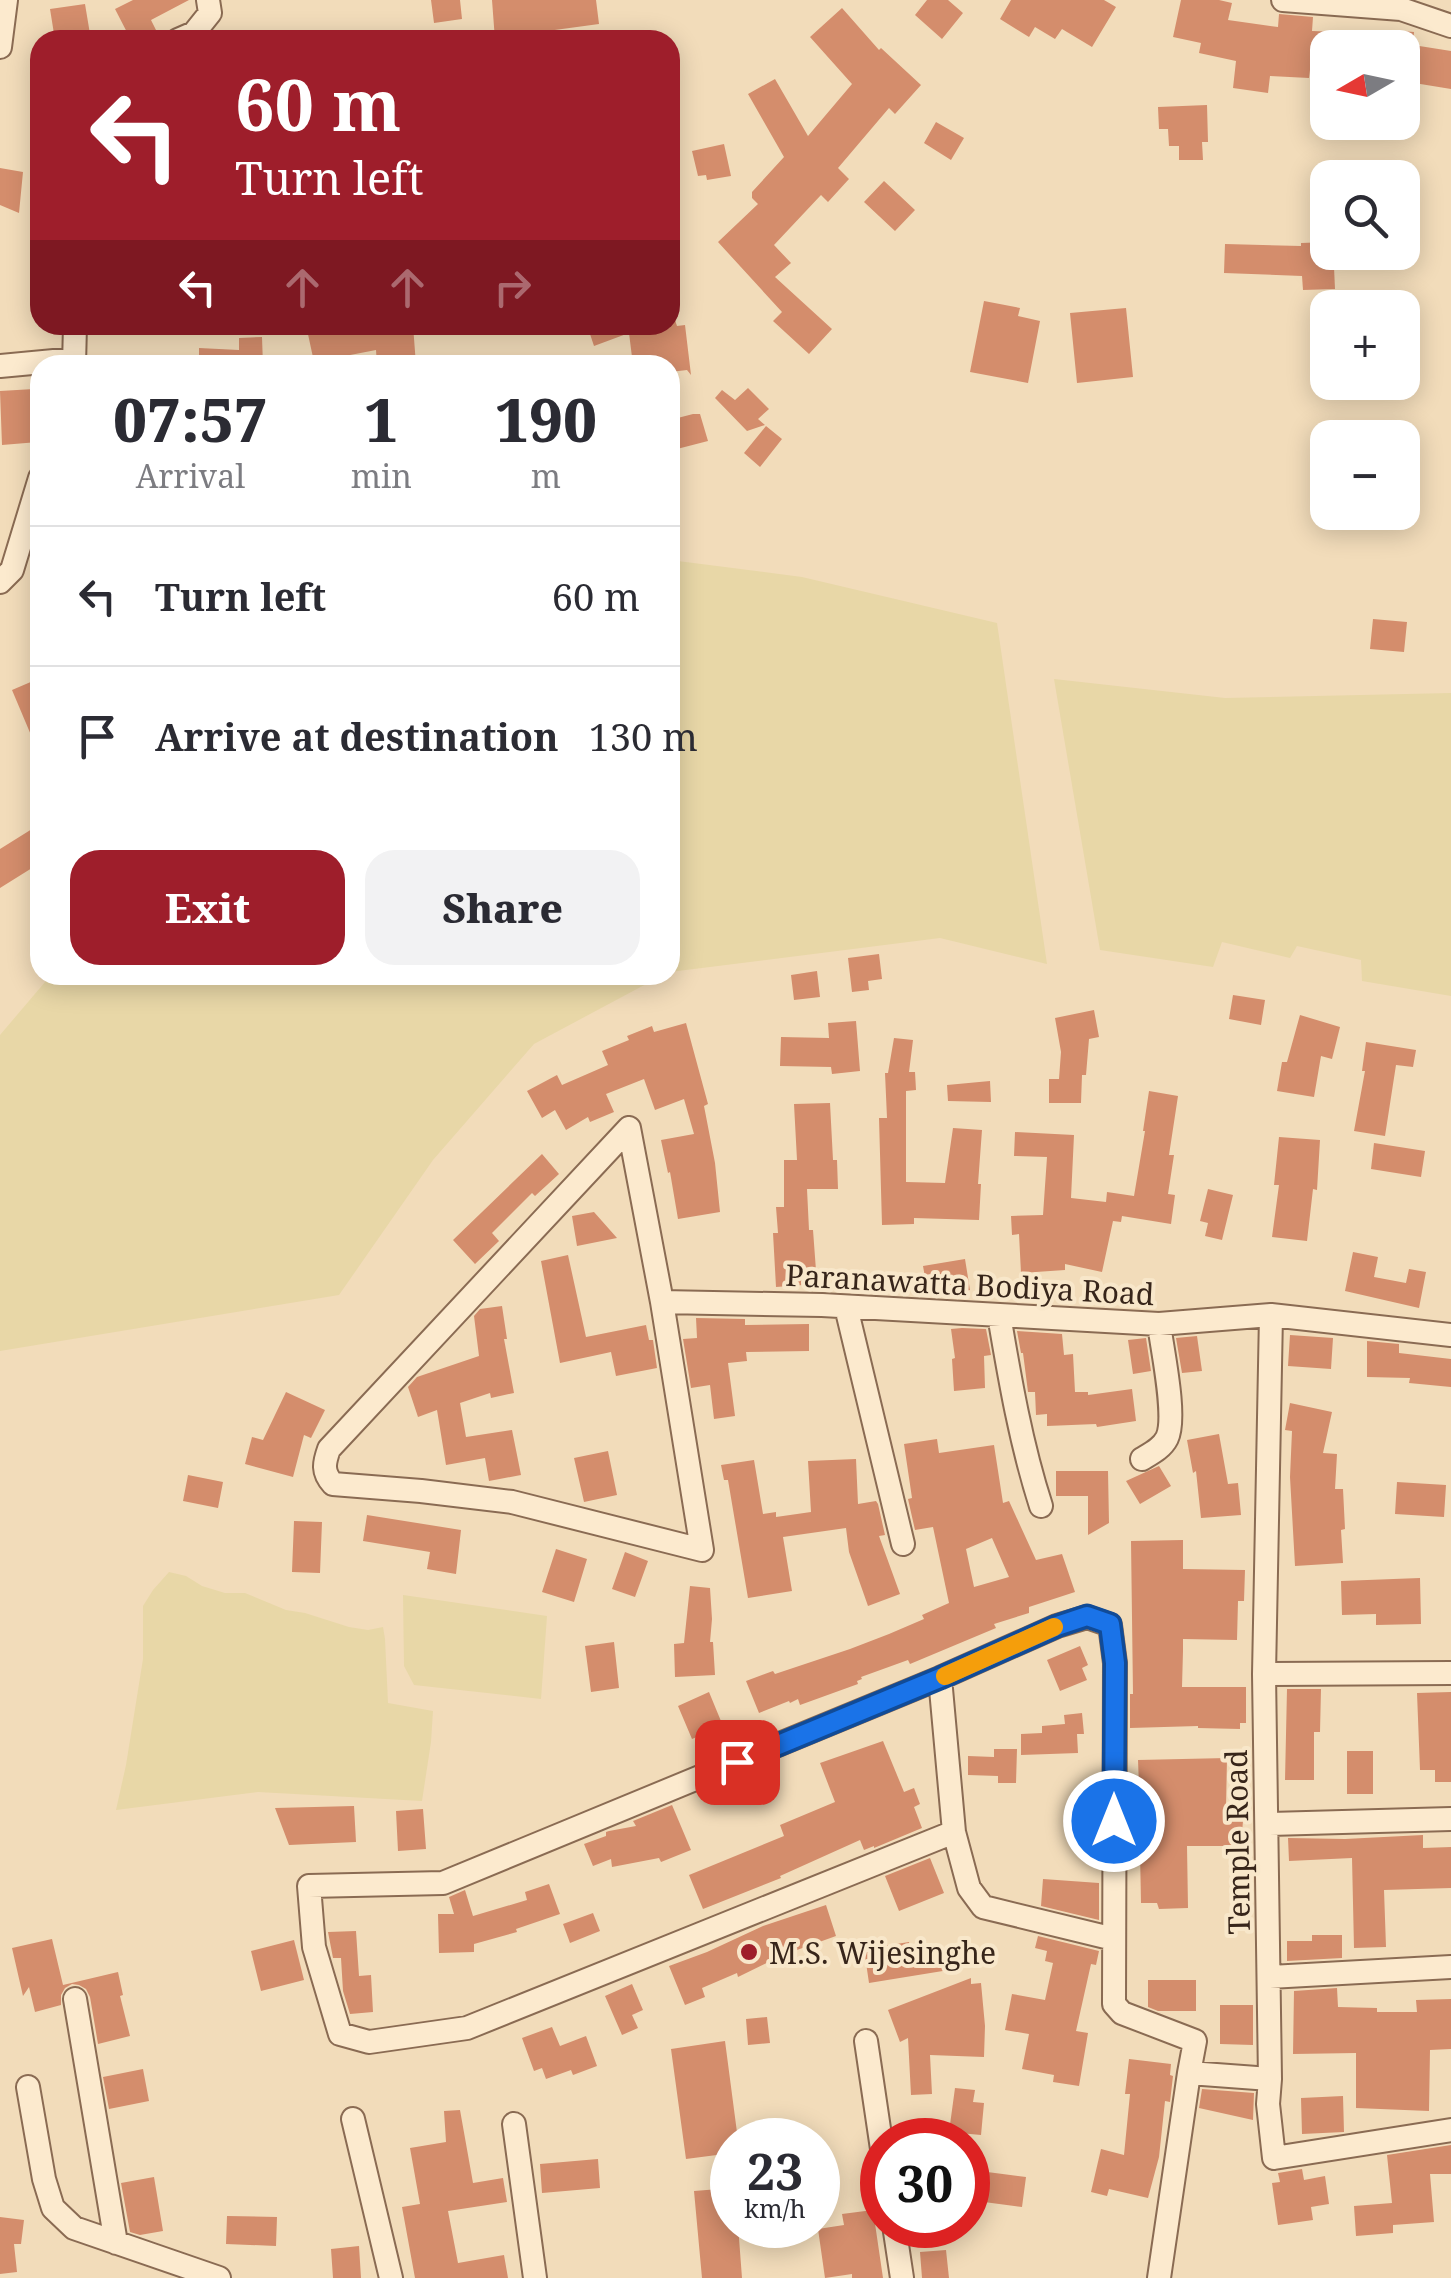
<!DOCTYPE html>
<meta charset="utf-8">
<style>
body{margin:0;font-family:"Noto Serif",serif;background:#f2f2f3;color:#2b2b33;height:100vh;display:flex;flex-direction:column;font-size:38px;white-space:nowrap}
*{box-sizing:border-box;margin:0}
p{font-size:32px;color:#7c7c81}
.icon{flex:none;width:55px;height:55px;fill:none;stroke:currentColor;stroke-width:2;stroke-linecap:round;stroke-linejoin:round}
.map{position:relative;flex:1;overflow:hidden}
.details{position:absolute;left:30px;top:355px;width:650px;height:630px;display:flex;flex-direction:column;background:#fff;border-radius:30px;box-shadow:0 5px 25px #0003}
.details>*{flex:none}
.hud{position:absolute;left:30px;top:30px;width:650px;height:305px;border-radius:30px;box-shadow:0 5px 25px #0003;background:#9e1e2b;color:#fff;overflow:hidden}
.needle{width:65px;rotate:261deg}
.tools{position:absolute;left:1310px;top:30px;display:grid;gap:20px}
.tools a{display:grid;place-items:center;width:110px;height:110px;border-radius:20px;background:#fff;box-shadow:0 5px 25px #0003;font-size:50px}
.speed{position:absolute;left:710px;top:2118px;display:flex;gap:20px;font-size:50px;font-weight:700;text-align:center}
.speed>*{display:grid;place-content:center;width:130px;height:130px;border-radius:50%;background:#fff;box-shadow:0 5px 25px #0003;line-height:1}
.speed small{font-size:25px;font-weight:400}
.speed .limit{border:15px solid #d22;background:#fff;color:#111}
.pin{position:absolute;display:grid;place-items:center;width:85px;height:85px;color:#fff;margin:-42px;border-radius:20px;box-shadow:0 5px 15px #0006}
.me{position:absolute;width:110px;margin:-55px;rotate:0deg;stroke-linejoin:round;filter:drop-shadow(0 0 8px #0008)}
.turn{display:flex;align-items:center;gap:35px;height:210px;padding:0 40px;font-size:45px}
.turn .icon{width:130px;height:130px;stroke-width:2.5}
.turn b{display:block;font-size:70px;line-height:85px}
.lanes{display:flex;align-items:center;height:95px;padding:0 40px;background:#0003;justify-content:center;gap:50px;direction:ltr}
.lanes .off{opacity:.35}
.eta{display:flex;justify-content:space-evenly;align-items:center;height:170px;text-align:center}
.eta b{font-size:60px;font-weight:800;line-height:70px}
.button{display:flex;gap:20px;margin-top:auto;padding:20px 40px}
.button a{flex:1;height:115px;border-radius:30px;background:#9e1e2b;color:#fff;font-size:40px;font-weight:800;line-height:115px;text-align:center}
.button a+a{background:#f2f2f3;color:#2b2b33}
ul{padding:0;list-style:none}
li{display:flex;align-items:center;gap:30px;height:140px;padding:0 40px;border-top:2px solid #e1e1e2}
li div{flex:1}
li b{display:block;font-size:38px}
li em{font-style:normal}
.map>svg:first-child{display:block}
.farmland{fill:#e8d7a7}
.building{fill:#d48d6c;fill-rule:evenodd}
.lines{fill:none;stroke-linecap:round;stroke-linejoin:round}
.street-casing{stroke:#8a6b53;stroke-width:26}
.street{stroke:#fceace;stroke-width:22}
.route-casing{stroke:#114b97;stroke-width:25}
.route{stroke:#1a73e8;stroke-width:18}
.slow{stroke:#f59e0b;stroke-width:18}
.poi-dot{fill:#9e1e2b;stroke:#f8e7ca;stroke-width:4}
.labels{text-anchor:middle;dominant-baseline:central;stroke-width:8;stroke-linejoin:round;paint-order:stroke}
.street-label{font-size:30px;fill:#37251a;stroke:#f8e7ca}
.poi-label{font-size:30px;fill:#37251a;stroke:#f8e7ca;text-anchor:start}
</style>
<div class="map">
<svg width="1451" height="2278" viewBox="0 0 1451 2278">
<rect width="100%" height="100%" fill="#f2dcba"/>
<path class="farmland" d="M670,560L802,577L997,623L1047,964L940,938L670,972Z
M1054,679L1225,698L1451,693V996L1362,981L1361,960L1297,946L1290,958L1222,942L1213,967L1100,950Z
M51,975H663L534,1044L433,1160L339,1295L0,1351V1035Z
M169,1572L186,1576L202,1586L225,1593H245L286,1610L305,1613L349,1627L368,1630L383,1627L385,1639L388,1703L433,1711L431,1742L422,1801L258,1792L116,1810L126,1765L143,1659V1606L153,1590Z
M403,1595L547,1616L541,1699L414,1685L404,1666Z"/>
<path class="building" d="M133,0H189L151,20L157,32L142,40H131L115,9Z
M431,0H460L462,19L434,23Z
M492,0H596L599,24L540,32V40H495Z
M927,0H948L963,13L942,39L915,15Z
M1011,0H1104L1116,7L1092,47L1062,29L1055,39L1035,27L1029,37L1000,19Z
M1181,0H1219L1232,3L1228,20L1278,27L1279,14L1313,17L1312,31L1369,33V48H1328V71L1310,70L1309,78L1270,76L1268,93L1233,88L1236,61L1199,53L1201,43L1173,37Z
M85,4L91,40H55L50,9Z
M842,8L879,50L881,48L921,85L895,114L889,108L838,168L849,179L828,202L821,195L774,245L791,263L775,277L832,329L809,354L773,321L782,312L718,242L758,204L752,198V192L784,157L748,94L775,79L808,136L852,84L810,37Z
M1387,30L1414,32L1413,45L1451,51V89L1402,81V48H1386Z
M1207,105L1208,142H1202L1203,160H1179V146H1169L1168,129H1159L1158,107Z
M936,122L964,138L951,160L924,143Z
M724,144L731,176L707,180L706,175L698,176L692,151Z
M0,168L23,172L19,213L0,205Z
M884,181L915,210L895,231L864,202Z
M1328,242V252H1368V259L1334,267L1335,289L1303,290L1302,276L1224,273L1225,244L1301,246V243Z
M984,301L1020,308L1018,316L1040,321L1028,383L970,372Z
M1126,308L1133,377L1077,383L1070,313Z
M675,320L677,326L685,325L691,375L687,370L670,372V365H633L629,333L594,346L587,325H646V327L633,332L670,327V321Z
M306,325H413L416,365H377L376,350L314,362Z
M262,337L263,365H199V348L239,350V338Z
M748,388L769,409L758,419L765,425L747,431L715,398L722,390L735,400Z
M34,389L38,442L2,445L0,391Z
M693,414H700L708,441L677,449L670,420Z
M766,426L782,439L760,467L744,453Z
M1373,619L1407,622L1404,652L1370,649Z
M40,678V754H39L12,690Z
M40,824V863L0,888V849Z
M879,954L882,979L868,981L869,990L852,992L848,958Z
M817,971L820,997L794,1000L791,975Z
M1233,995L1265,1000L1261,1025L1229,1019Z
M1094,1010L1099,1037L1089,1039L1086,1075H1082L1081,1103H1049V1079H1059L1061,1052L1055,1018Z
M1300,1015L1340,1027L1332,1059L1321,1056L1314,1097L1277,1091L1282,1062H1287Z
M856,1021L860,1071L832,1074L831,1067L780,1066L781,1037L829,1038L828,1023Z
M686,1023L708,1104L704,1106L715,1163L720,1212L678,1219L670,1172L668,1173L661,1140L694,1134L684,1099L655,1110L644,1079L606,1094L614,1112L590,1122L588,1117L566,1130L555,1110L542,1118L527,1091L557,1075L562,1085L608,1065L602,1051L629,1040L627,1036L652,1026L654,1032Z
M894,1038L913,1040L909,1072H915L916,1090L906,1091V1182L945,1183L953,1128L982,1130L978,1184H981L979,1220L914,1218V1224L882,1225L879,1118H887L885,1073H888Z
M1366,1042L1416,1050L1413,1067L1396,1065L1385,1136L1354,1131L1365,1071H1362Z
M990,1081L991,1102L948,1101L947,1085Z
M1149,1091L1178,1096L1169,1155H1174L1168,1194L1175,1195L1171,1224L1122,1216L1121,1222L1113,1221L1102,1272L1065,1264V1270L1021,1273L1019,1234L1012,1235L1011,1216L1043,1215L1047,1157L1014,1156L1015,1132L1074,1135L1071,1198L1106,1202L1107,1192L1134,1196L1145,1131H1143Z
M830,1103L833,1160H837L838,1189H807L809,1230H813L817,1284L776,1287L773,1233H778L776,1207H784V1160H797L794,1104Z
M1279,1137L1320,1140L1317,1190L1313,1189L1307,1241L1272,1237L1279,1185H1274Z
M1374,1143L1425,1151L1421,1177L1371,1169Z
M542,1154L559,1174L535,1196L532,1193L492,1233L499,1241L475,1264L453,1240Z
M1208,1189L1233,1195L1222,1240L1205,1236L1208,1223L1200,1221Z
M594,1212L617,1238L577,1246L572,1216Z
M1353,1252L1378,1257L1374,1277L1406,1283L1409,1269L1426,1272L1419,1308L1345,1291Z
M568,1255L586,1337L646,1325L649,1340H653L657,1368L616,1376L611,1352L560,1363L541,1261Z
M965,1259L970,1290L943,1294L941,1286L927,1288L923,1266Z
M502,1306L507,1339H504L514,1393L491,1398L490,1393L460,1403L466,1437L512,1430L521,1475L489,1481L485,1458L446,1465L437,1410L418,1417L408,1387L417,1377L479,1356L474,1316L480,1309Z
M696,1318L745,1319V1325L809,1324V1351L746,1352L747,1361L728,1363L735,1416L714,1419L710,1385L691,1388L683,1339L697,1338Z
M962,1328L986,1329L991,1355L984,1356L985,1388L954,1391L952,1359L955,1358L951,1329Z
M1017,1331L1062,1334L1064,1355L1073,1354L1075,1392H1088V1395L1132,1389L1136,1421L1097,1427L1096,1424L1047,1426V1414L1036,1415L1035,1392H1028L1023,1353H1021Z
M1290,1335L1333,1338L1331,1369L1288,1366Z
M1197,1336L1202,1371L1182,1373L1176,1338Z
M1146,1338L1151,1371L1133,1374L1128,1340Z
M1367,1341L1399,1344V1353L1451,1359V1387L1409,1383L1410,1378L1367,1377Z
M286,1392L325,1410L311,1438L304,1435L293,1477L245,1464L252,1437L263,1440Z
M1290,1403L1332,1412L1323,1453L1337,1454L1335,1489H1343L1345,1529L1341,1530L1343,1563L1295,1566L1290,1477L1292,1431L1285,1430Z
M1219,1434L1228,1484L1238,1483L1241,1515L1201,1518L1196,1471L1193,1473L1187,1440Z
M937,1439L939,1453L994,1445L1003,1503L1009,1501L1036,1560L1062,1554L1075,1592L1029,1607V1613L994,1624L996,1628L910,1664L908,1660L861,1677L862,1679L857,1681L858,1684L800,1705L798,1699L790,1703L789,1701L759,1713L746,1681L773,1671L775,1674L850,1649L889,1634L924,1619L922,1615L949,1603L933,1527L915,1530L908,1499L912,1498L904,1444ZM992,1538L1009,1577L974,1587L966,1549Z
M608,1451L617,1495L584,1502L574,1458Z
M856,1459L858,1504L876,1501L878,1504L885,1535L879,1536L900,1594L868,1606L849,1552L846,1528L783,1537L792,1591L748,1598L728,1480H724L721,1465L754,1460L763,1514L776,1512V1517L811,1512L808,1461Z
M1159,1466L1171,1486L1140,1504L1126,1481Z
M1056,1471H1108L1109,1523L1088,1535V1496H1056Z
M188,1475L223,1482L218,1508L183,1501Z
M1397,1482L1446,1485L1444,1517L1395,1514Z
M367,1515L461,1530L456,1574L427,1569L430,1552L363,1541Z
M294,1521L322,1522L320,1573L292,1572Z
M1183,1540V1569L1245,1570L1244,1601H1238L1237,1640L1183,1639V1651L1182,1687H1246V1723H1240V1729L1198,1728V1726L1130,1728V1694H1133L1131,1541Z
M556,1549L587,1559L574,1602L542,1592Z
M625,1552L648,1561L635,1597L612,1589Z
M1420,1578L1421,1624L1376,1625V1614L1342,1615L1341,1581Z
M690,1586L710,1588L712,1619L710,1642H713L715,1675L675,1677L674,1644L684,1643Z
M614,1642L619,1688L591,1692L585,1646Z
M1080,1646L1088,1665L1082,1668L1087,1680L1060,1691L1047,1660Z
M1287,1689H1321L1320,1732H1314V1780H1285Z
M709,1692L723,1726L692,1739L678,1706Z
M1451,1692V1782H1435V1770H1420L1417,1693Z
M1082,1713L1084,1734H1077L1078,1753L1021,1755V1734L1042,1733V1726L1065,1724L1064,1715Z
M883,1741L904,1792L914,1788L920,1804L914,1807L922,1828L874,1848V1846L864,1850L860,1840L780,1876L781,1878L703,1909L689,1875L784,1836L780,1825L835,1802L820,1763Z
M994,1749H1017L1016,1783H998V1776L968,1775V1756L994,1757Z
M1347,1751H1373V1794H1347Z
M1227,1758L1226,1808H1244L1241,1846H1187L1188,1908L1159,1909L1157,1903H1141L1140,1851H1137L1136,1812H1140L1138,1760Z
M672,1805L691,1850L661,1862L659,1858L612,1867L611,1859L593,1866L584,1844L606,1836V1832L609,1831L636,1826L633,1821Z
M354,1806L356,1842L289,1845L275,1808Z
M423,1809L426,1849L398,1851L396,1811Z
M1423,1835V1848L1451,1847V1888L1384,1890L1386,1947L1354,1948L1352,1858L1289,1861L1288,1838L1345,1839Z
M930,1858L944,1893L899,1911L885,1876Z
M1043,1879L1099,1883V1920L1041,1906Z
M549,1884L560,1914L516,1929L517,1932L474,1944V1952L439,1953L438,1914H454L449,1897L465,1890L473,1916L527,1900L525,1892Z
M826,1905L836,1936L783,1955L738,1977L737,1973L702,1988L705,1997L685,2005L669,1966L707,1952L763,1926Z
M593,1913L600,1931L570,1943L563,1924Z
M356,1931L359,1976L371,1975L373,2012L350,2014L343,1991L341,1958H333L328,1932Z
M1312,1935H1342V1958L1287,1961V1941H1312Z
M1038,1936L1099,1951L1096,1965L1091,1964L1076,2031L1088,2033L1079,2086L1053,2082L1054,2075L1022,2069L1029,2034L1005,2030L1012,1994L1045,2000L1053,1963L1045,1961L1047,1951L1035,1948Z
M52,1939L63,1985L118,1972L123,1995L120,1996L130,2036L98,2044L90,1997L86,1989L79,1985L72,1984L65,1988L61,1995V2005L35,2012L29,1987L23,1996L12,1948Z
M294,1940L304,1980L261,1991L251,1951Z
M909,1942L912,1960L954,1957L955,1969L869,1983L864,1949Z
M971,1978V1984L981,1983L985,2026L984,2057L930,2055L932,2094L911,2095L908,2038L900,2042L888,2010Z
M1148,1980H1196V2011H1158L1148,2007Z
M632,1984L643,2010L632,2015L638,2028L622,2035L605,1996Z
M1337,1988L1338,2007L1377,2008V2012H1417L1416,2000L1451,1999V2049L1430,2050L1429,2111L1356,2108V2053L1293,2054L1294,1991Z
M1220,2005H1253V2045L1220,2044Z
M767,2017L770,2043L748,2045L746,2019Z
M552,2027L560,2046L586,2036L597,2066L573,2075L571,2070L546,2079L542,2068L534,2071L522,2038Z
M725,2041L738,2140H732V2153L686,2159L671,2049Z
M1129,2059L1171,2064L1170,2075L1173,2076L1170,2102L1165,2101L1159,2157L1148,2198L1109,2189L1107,2196L1091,2192L1101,2149L1124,2155L1130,2094H1125Z
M143,2069L149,2101L109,2109L103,2077Z
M955,2088L975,2090L973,2102L984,2103L981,2135L949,2132Z
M1202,2089L1254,2093L1253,2120L1199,2108Z
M1343,2096L1344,2132L1302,2134L1301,2098Z
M460,2110L473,2183L503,2178L507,2202L448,2211L458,2263L504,2255L508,2278H415L402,2207L420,2204L410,2148L446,2142L444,2111Z
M1451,2145V2174H1430L1434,2222L1393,2225V2233L1356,2236L1354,2206L1392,2203L1387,2155Z
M598,2159L600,2188L542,2193L540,2164Z
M1302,2169L1304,2180L1325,2176L1329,2204L1311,2207L1313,2220L1278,2225L1272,2183L1280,2182L1278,2173Z
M972,2170L1026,2177L1022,2207L969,2200Z
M154,2177L163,2231L140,2235L130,2232L121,2183Z
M732,2188V2225H738L742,2278H702L694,2191Z
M873,2210L883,2278H852V2274L825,2278L818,2229L844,2225L842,2214Z
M227,2216L277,2217L276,2246L226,2244Z
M0,2217L24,2220L21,2244H14L17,2272L0,2274Z
M359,2246L361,2278H333L331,2249Z
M946,2250L949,2278H922L920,2252Z"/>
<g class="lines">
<defs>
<path id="street" d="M1283,0L1401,9L1451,26
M178,40L194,33L210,13L208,0
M0,47L6,0
M74,365L75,325
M0,366L75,359
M0,582L12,570L40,478
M629,1128L329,1449C324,1463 322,1472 333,1484L421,1491L512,1502L702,1550L662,1302
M629,1128L662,1302L822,1305L1159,1324L1271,1315L1451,1335
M846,1307L903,1544
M999,1315C1010,1380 1021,1444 1041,1506
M1142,1459C1152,1453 1162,1448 1167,1438C1177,1417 1162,1349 1159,1324
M1264,1674L1451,1673
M940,1678L443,1883L309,1886L314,1947L340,2034L369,2042L467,2028L954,1832
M1267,1824L1451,1819
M1114,1939L983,1907L969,1888L954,1832L940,1678L1057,1626L1087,1617L1110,1625L1115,1663L1114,2004L1122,2013L1195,2041L1189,2073
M1269,1977L1451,1967
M75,1999L116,2243
M866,2041L882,2149
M1270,2079L1268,2104L1274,2158L1451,2130
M28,2087L44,2179L53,2208L74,2228L219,2278
M353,2119L391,2278
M514,2124L535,2278
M894,2225L902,2278
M1159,2278L1189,2073L1270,2079L1264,1674L1271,1315"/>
</defs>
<use href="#street" class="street-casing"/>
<use href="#street" class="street"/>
</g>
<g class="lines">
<defs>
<path id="route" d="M737,1762L940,1678L1057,1626L1087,1616L1110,1624L1115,1663L1114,1821"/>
</defs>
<use href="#route" class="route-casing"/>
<use href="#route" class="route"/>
<path class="slow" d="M945,1676L1054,1627"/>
</g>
<circle class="poi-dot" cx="749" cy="1952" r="10"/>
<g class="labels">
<g class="street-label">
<text transform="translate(970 1284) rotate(3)">Paranawatta Bodiya Road</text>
<text transform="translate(1237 1842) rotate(-91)">Temple Road</text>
</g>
<g class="poi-label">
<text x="769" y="1952">M.S. Wijesinghe</text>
</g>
</g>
</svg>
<div class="tools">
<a><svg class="needle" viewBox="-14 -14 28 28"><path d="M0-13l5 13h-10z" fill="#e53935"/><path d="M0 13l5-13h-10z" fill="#7c7c81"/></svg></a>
<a><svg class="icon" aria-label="search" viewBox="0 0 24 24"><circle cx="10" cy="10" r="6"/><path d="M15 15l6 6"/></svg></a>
<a>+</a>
<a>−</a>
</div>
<div class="speed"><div>23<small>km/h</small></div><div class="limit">30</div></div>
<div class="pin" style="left:737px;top:1762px;background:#d93025"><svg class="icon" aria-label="arrive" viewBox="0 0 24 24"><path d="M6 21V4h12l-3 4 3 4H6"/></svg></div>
<svg class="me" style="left:1114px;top:1821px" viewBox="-20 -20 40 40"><circle r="17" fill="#1a73e8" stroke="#fff" stroke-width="3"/><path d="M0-11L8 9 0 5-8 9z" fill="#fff"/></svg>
<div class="hud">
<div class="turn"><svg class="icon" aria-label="left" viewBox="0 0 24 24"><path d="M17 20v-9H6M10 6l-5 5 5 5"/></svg><div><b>60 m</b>Turn left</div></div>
<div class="lanes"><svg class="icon" aria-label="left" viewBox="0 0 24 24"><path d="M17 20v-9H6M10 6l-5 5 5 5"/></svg><svg class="icon off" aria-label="ahead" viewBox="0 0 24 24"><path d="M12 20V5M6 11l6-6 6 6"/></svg><svg class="icon off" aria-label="ahead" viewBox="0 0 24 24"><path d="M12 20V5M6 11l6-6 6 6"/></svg><svg class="icon off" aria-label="right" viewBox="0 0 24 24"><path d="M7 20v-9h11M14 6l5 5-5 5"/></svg></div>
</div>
<section class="details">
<div class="eta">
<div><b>07:57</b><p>Arrival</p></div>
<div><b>1</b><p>min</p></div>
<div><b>190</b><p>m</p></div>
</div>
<ul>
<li><svg class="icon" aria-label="left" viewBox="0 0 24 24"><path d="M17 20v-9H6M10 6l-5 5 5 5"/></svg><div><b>Turn left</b></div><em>60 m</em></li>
<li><svg class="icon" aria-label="arrive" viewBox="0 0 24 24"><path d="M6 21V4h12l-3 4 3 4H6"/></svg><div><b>Arrive at destination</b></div><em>130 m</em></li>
</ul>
<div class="button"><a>Exit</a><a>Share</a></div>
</section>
</div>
